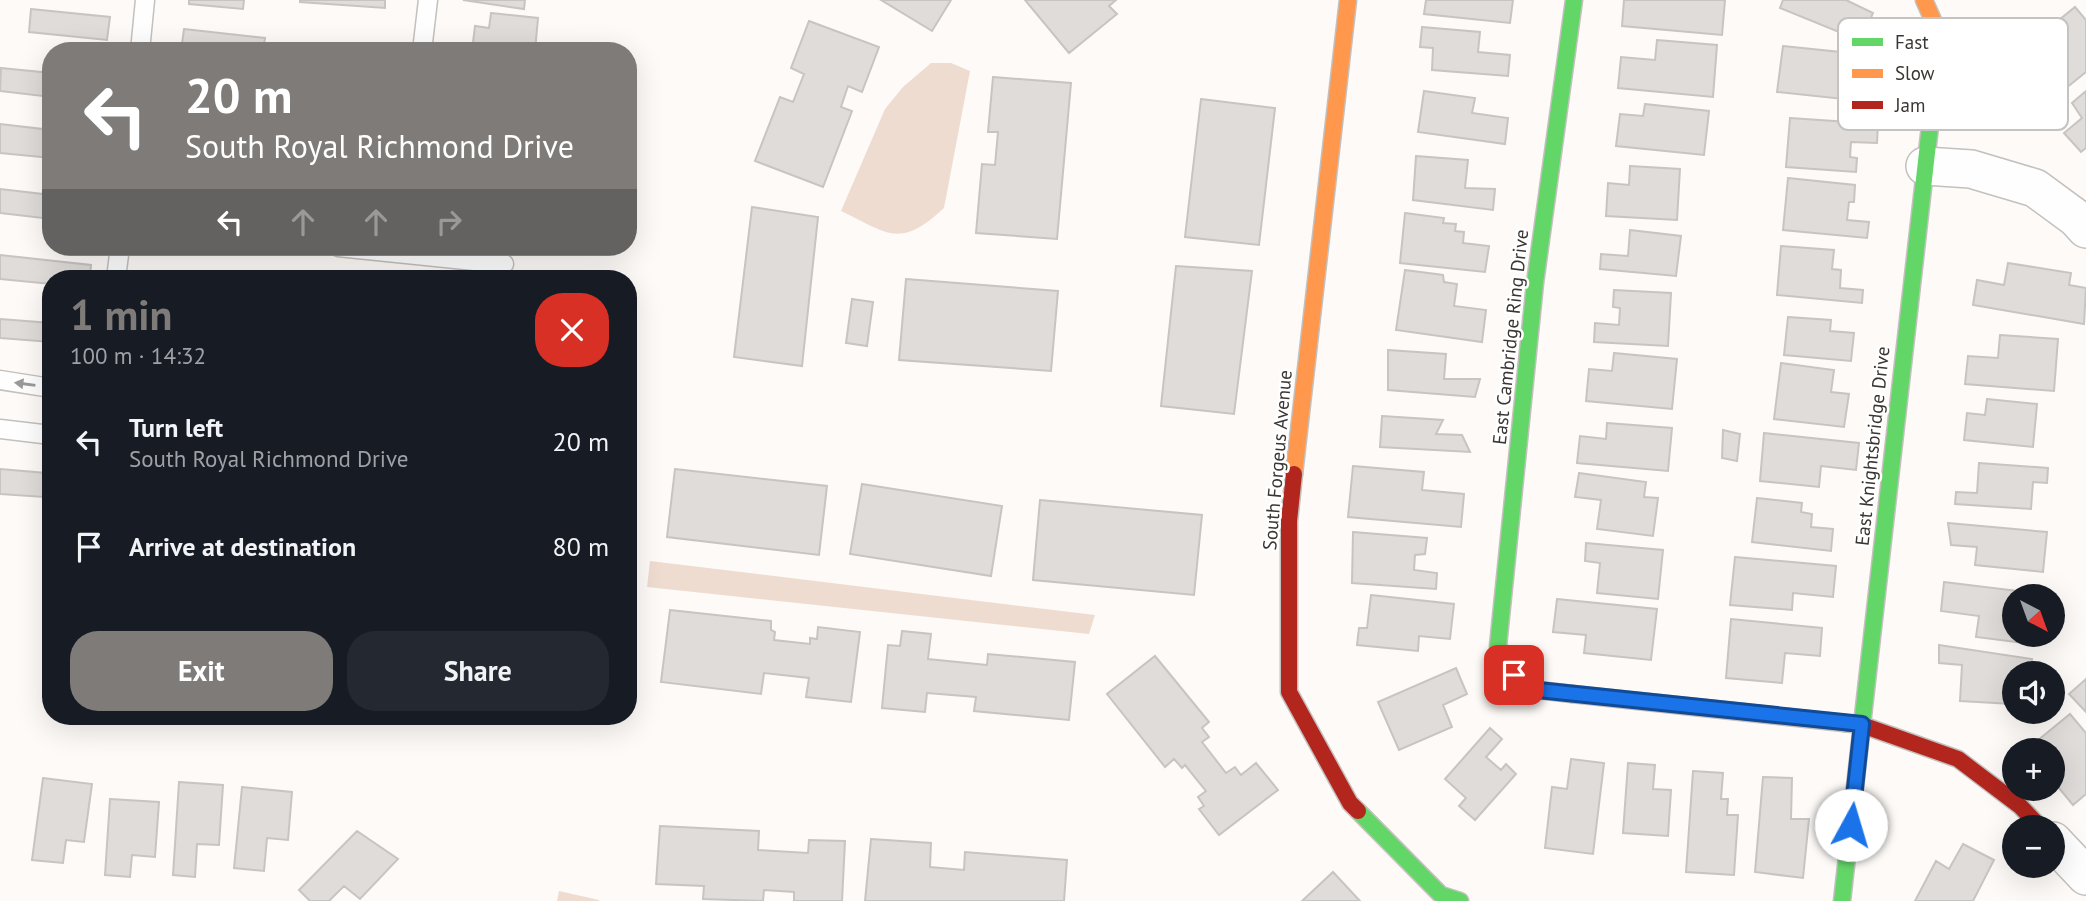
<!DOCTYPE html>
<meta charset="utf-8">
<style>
body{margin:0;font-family:"PT Sans",sans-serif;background:#242831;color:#f1f3f6;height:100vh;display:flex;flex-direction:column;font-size:26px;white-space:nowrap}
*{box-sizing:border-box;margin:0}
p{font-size:23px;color:#9ea1a6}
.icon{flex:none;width:38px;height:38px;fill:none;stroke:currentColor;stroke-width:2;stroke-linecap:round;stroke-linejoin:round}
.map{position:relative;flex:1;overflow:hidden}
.panel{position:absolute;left:42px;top:270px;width:595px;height:455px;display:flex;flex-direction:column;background:#171b24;border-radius:28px;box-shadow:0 7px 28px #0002}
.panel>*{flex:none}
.guide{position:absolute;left:42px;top:42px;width:595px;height:214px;border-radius:28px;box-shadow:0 7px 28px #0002;background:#7e7b78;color:#fff;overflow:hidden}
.needle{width:46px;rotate:139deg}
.fabs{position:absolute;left:2002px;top:584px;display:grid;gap:14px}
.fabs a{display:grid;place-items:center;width:63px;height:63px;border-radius:50%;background:#171b24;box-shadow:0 7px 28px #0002;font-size:35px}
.pin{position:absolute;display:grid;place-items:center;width:60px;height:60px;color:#fff;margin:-30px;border-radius:14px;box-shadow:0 4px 10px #0006}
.me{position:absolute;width:77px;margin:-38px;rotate:6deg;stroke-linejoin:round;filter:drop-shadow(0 0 5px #0008)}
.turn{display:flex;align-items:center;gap:24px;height:147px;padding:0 28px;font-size:32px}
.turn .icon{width:91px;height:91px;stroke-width:2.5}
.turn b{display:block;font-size:49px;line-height:60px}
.lanes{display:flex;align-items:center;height:66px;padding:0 28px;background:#0003;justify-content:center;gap:35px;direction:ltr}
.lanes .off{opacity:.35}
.round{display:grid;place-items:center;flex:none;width:74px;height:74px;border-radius:28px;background:#242831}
.head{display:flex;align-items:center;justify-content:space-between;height:119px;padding:0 28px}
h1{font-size:42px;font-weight:600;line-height:52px;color:#7e7b78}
.cta{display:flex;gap:14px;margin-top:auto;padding:14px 28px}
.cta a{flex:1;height:80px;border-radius:28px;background:#7e7b78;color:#fff;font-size:28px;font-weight:600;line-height:80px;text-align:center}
.cta a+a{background:#242831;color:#f1f3f6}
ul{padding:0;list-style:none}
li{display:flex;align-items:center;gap:21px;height:105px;padding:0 28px}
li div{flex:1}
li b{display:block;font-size:26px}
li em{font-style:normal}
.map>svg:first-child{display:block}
.green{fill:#efdcd0}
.building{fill:#dfdcda;stroke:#c7c4c2;stroke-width:2}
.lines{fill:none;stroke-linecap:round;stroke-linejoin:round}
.lane-casing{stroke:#c3c0bd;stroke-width:21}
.street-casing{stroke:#c3c0bd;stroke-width:40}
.fast-casing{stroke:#c3c0bd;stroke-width:19}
.slow-casing{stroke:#c3c0bd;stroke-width:19}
.jam-casing{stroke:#c3c0bd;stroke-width:19}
.lane{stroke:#fffefe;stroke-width:18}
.street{stroke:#fffefe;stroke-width:37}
.fast{stroke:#63d668;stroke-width:16}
.slow{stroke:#ff974d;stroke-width:16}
.jam{stroke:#b3261e;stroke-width:16}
.oneway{fill:#9c9a98}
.route-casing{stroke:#114b97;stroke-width:18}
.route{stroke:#1a73e8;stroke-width:12}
.labels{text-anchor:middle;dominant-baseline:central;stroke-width:5;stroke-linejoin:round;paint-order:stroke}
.street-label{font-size:19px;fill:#3a3633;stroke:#fff}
.key{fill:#fff;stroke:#c4c3c2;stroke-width:2}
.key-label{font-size:19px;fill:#3a3633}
</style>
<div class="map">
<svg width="2086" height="901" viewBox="0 0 2086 901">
<rect width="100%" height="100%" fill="#fdfaf7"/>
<path class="green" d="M931,63H951L970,71L944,208C900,249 889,234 841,211L885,109L903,87Z
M650,561L1095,615L1089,634L647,587Z
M559,891L599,900V901H557Z"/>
<path class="building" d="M189,0H244L243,9L189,4Z
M300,0H385V8L300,2Z
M463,0H525L524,9Z
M881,0H951L932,31Z
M1025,0H1116L1109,6L1117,14L1069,53Z
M1426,0H1513L1510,23L1424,14Z
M1624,0H1725L1722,35L1622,26Z
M1783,0H1846L1873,13L1861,41L1780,8Z
M2075,7L2086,20V72L2024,122L2006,100L2029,81L2011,59Z
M31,9L110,17L107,40L29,32Z
M491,13L538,18L535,51H472L475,26L489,28Z
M809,21L879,47L862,92L848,86L841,107L852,111L823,187L755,161L780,97L793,102L804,74L791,68Z
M1422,27L1480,32L1478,52L1510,55L1508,76L1432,70L1433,48L1420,47Z
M184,29L265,38L263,51H181Z
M1657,40L1717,45L1713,97L1618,88L1621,57L1655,60Z
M1783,46L1850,53L1849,60L1858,61L1857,71L1885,74L1881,103L1777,92Z
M1,68L51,73V97L0,91Z
M993,77L1071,83L1057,239L976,233L982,164L995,165L998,132H988Z
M1424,91L1475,98L1472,113L1508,118L1505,144L1418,132Z
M2086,91V148L2081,152L2064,133L2082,118L2072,103Z
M1201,99L1275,108L1259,245L1185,237Z
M1645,104L1709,111L1704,155L1616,146L1620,114L1643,116Z
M1790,118L1878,124L1877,143L1851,142L1850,157L1857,158L1856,172L1786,167Z
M0,124L51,130V158L0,153Z
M1416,156L1468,160L1465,188L1495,189L1493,210L1413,200Z
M1630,166L1680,169L1677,220L1606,216L1608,183L1629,185Z
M1788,178L1855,185L1854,202H1849L1847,220L1869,222L1867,238L1783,230Z
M0,189L51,195V219L0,213Z
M752,207L818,217L802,366L734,357Z
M1405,213L1444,218L1443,223L1456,224L1455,231L1464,232L1463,243L1489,246L1485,272L1400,263Z
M1630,230L1681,236L1676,276L1600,269L1601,254L1628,256Z
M1781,246L1834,250L1832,269L1841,270L1840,288L1863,290L1862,303L1777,295Z
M0,255L91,265L90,278H51V284L0,279Z
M2008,263L2071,273L2069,285L2086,288L2084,324L1973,305L1977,280L2004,285Z
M1176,266L1252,271L1234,414L1161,406Z
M1405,270L1443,275L1444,282L1457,284L1454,306L1486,310L1482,342L1396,330Z
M906,279L1058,291L1051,371L899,360Z
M1614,290L1671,293L1668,346L1594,342L1595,323L1619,325L1620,308L1613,307Z
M852,299L873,302L867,346L846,343Z
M1788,317L1831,320L1830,331L1854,333L1851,361L1784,355Z
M0,319L51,323V342L0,338Z
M2000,335L2058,339L2054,391L1965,384L1968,356L1998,358Z
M1388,350L1446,354L1444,379H1480L1475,397L1388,390Z
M1614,353L1677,359L1672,409L1586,401L1589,369L1612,371Z
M1781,363L1834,370L1831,392L1849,394L1844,427L1774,419Z
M1987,399L2037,404L2033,447L1964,440L1967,413L1985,415Z
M1382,416L1443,420L1436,434L1462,435L1470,452L1380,447Z
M1607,423L1672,428L1668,471L1577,463L1580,436L1606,439Z
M1723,430L1740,434L1737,461L1722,458Z
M1764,433L1859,443L1856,470L1821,466L1819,487L1760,481Z
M1979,463L2048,468L2047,483L2033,482L2031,509L1955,504L1956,492L1977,493Z
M1353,466L1424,472L1422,490L1464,494L1461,527L1348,517Z
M0,469L46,473L44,497L0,494Z
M675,469L827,486L819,555L667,537Z
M1579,473L1646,482L1644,497L1658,498L1653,536L1597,529L1601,500L1575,497Z
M862,484L1002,506L991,576L850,554Z
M1757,498L1802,503L1801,512L1812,514L1811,527L1833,529L1831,551L1752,542Z
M1040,500L1202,515L1194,595L1033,580Z
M1948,523L2047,532L2043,572L1975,565L1977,547L1951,545Z
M1353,532L1427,538L1425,554L1415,555L1414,570L1437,573L1436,589L1352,583Z
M1586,543L1663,550L1658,599L1597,593L1600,563L1585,561Z
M1735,557L1836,566L1833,597L1793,593L1792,610L1730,605Z
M1944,582L2034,593V597H2014V635H2042L2041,645L1976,637L1979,616L1941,611Z
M1371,595L1454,604L1450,639L1419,636L1418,651L1357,645L1359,628H1367Z
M1557,599L1657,609L1651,660L1584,653L1586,635L1553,632Z
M670,610L771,621V630L775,632L774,640L810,644V638L817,639L818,627L860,632L851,702L806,697L809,678L764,673L761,694L661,682Z
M1731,619L1822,628L1820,656L1785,653L1782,683L1726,678Z
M902,631L931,634L928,659L987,665L988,654L1075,662L1069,720L974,711L976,697L927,693L925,712L882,708L888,645L900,646Z
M1939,645L2032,659L2030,674H2014V700L2012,704L1960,701L1962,665L1939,663Z
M1155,656L1209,722L1202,728L1209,737L1202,742L1226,773L1235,767L1241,775L1256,763L1278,790L1219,835L1199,809L1204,806L1198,797L1206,791L1185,765L1182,768L1174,759L1165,767L1107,694Z
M1456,668L1467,694L1443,705L1452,727L1399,750L1378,702Z
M2086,679V712L2069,694Z
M2070,714L2086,733V794L2073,805L2053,781V751L2027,749Z
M1490,728L1502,739L1486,757L1501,770L1506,764L1516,774L1475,820L1459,806L1466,798L1445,779Z
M1571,759L1604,763L1593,854L1545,848L1552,787L1567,789Z
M1628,763L1655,765L1653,789L1671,790L1668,836L1623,833Z
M1693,771L1723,773L1721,799H1728L1727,815H1738L1734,875L1686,872Z
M1763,777L1792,778L1791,819H1809L1803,878L1755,872Z
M43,778L92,784L84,842L66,840L63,863L32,860Z
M179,782L223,785L219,845L197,844L195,877L173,875Z
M242,787L292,792L288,840L267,838L264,871L234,868Z
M110,799L159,802L155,857L132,855L130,877L105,875Z
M660,826L759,831L758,850L808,853L809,840L845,841L842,901H794V892L764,890L763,901L703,899L704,886L656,884Z
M357,831L398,859L360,899L344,886L329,901H310L299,890Z
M871,839L931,843L930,867L964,870L965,852L1067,860L1064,901H865Z
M1963,844L1994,860L1973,901H1915L1936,861L1949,869Z
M1333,872L1360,901H1302Z"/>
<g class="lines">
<defs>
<path id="lane" d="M140,51L145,0
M422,51L428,0
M338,247L504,264
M116,278L120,247
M0,380L51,388
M0,429L51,435"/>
<path id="street" d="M1925,166L1971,169L2035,188L2076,218L2086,229
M2053,841L2086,876"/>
<path id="fast" d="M1572,694L1538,690L1514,675L1498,646L1535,283L1574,0
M1358,811L1441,895L1460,901
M1842,901L1934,91"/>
<path id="slow" d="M1924,0L1940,36L1934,91
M1294,474L1348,0
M1572,694L1844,723"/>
<path id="jam" d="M1294,474L1289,521V692L1350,803L1358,811
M1844,723L1862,725L1958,759L2020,806L2041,828"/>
</defs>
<use href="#lane" class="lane-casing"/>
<use href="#street" class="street-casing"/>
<use href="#fast" class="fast-casing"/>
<use href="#slow" class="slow-casing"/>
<use href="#jam" class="jam-casing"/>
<use href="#lane" class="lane"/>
<use href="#street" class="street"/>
<use href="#fast" class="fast"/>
<use href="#slow" class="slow"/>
<use href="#jam" class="jam"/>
</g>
<defs><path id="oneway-solid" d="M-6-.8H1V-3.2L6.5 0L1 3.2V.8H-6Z" transform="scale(1.75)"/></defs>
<use class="oneway" href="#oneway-solid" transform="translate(25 384) rotate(-172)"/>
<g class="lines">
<defs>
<path id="route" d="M1514,675L1538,690L1862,724L1851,825"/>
</defs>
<use href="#route" class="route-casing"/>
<use href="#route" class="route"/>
</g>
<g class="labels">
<g class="street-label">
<text transform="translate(1510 337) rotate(-84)">East Cambridge Ring Drive</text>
<text transform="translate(1872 446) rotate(-84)">East Knightsbridge Drive</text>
<text transform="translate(1277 460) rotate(-85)">South Forgeus Avenue</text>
</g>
</g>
<rect x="1838" y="18" width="230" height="112" rx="10" class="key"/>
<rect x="1852" y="38" width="31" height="8" fill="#63d668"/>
<rect x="1852" y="69" width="31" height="9" fill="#ff974d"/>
<rect x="1852" y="101" width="31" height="8" fill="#b3261e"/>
<g class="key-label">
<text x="1895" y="49">Fast</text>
<text x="1895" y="80">Slow</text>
<text x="1895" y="112">Jam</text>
</g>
</svg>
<div class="fabs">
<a><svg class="needle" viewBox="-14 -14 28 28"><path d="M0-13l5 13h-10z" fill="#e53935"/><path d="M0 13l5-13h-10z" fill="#9ea1a6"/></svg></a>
<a><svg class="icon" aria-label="sound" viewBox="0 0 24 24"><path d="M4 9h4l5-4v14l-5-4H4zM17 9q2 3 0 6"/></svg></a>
<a>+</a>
<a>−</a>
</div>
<div class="pin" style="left:1514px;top:675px;background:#d93025"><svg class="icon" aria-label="arrive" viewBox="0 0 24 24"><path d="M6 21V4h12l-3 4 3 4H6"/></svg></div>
<svg class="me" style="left:1851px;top:825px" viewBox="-20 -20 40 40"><circle r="19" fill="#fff"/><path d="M0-13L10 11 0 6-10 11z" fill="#1a73e8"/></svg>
<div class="guide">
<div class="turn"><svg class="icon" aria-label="left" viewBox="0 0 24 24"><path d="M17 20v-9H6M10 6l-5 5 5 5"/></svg><div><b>20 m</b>South Royal Richmond Drive</div></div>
<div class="lanes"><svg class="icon" aria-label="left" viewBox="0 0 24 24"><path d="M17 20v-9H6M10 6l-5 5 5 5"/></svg><svg class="icon off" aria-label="ahead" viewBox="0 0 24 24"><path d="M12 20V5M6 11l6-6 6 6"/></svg><svg class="icon off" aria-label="ahead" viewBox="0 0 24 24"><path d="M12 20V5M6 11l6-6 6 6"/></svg><svg class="icon off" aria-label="right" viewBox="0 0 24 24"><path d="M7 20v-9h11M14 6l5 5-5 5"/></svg></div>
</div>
<section class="panel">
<div class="head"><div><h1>1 min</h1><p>100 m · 14:32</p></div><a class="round" style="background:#d93025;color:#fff"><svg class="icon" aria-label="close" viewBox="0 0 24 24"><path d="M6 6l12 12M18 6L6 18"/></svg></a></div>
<ul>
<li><svg class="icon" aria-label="left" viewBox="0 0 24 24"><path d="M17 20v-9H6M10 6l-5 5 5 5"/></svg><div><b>Turn left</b><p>South Royal Richmond Drive</p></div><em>20 m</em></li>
<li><svg class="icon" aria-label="arrive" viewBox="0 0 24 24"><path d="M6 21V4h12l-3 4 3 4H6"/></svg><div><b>Arrive at destination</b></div><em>80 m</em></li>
</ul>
<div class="cta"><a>Exit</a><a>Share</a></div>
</section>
</div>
